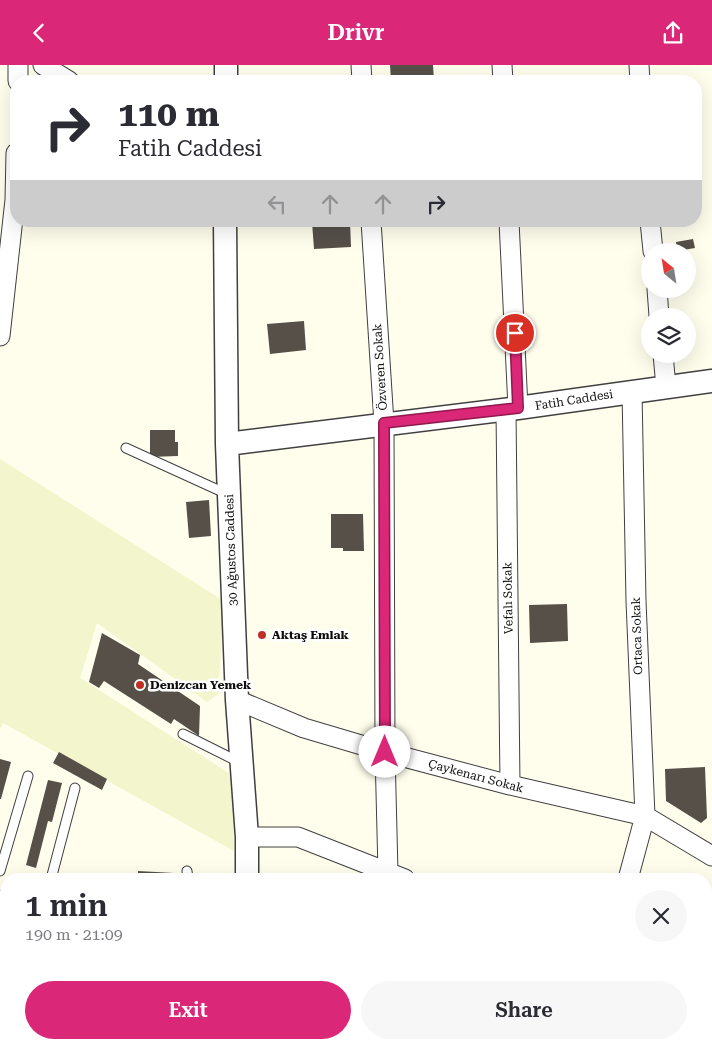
<!DOCTYPE html>
<meta charset="utf-8">
<style>
body{margin:0;font-family:"Roboto Serif",serif;background:#f7f7f7;color:#2b2b33;height:100vh;display:flex;flex-direction:column;font-size:19px;white-space:nowrap}
*{box-sizing:border-box;margin:0}
p{font-size:16px;color:#7c7c81}
.icon{flex:none;width:28px;height:28px;fill:none;stroke:currentColor;stroke-width:2;stroke-linecap:round;stroke-linejoin:round}
.map{position:relative;flex:1;overflow:hidden}
.details{position:absolute;left:0px;top:808px;width:712px;height:176px;display:flex;flex-direction:column;background:#fff;border-radius:20px 20px 0 0;box-shadow:0 5px 20px #0002}
.details>*{flex:none}
.guide{position:absolute;left:10px;top:10px;width:692px;height:152px;border-radius:20px;box-shadow:0 5px 20px #0002;background:#fff;color:#2b2b33;overflow:hidden}
.needle{width:32px;rotate:330deg}
.fabs{position:absolute;left:641px;top:178px;display:grid;gap:10px}
.fabs a{display:grid;place-items:center;width:55px;height:55px;border-radius:50%;background:#fff;box-shadow:0 5px 20px #0002;font-size:25px}
.pin{position:absolute;display:grid;place-items:center;width:42px;height:42px;color:#fff;margin:-21px;border:2px solid #fff;border-radius:50%;box-shadow:0 1px 5px #0007}
.me{position:absolute;width:55px;margin:-28px;rotate:0deg;stroke-linejoin:round;filter:drop-shadow(0 0 4px #0008)}
.turn{display:flex;align-items:center;gap:18px;height:105px;padding:0 25px;font-size:22px}
.turn .icon{width:65px;height:65px;stroke-width:2.5}
.turn b{display:block;font-size:35px;line-height:42px}
.lanes{display:flex;align-items:center;height:48px;padding:0 25px;background:#0003;justify-content:center;gap:25px;direction:ltr}
.lanes .off{opacity:.35}
.round{display:grid;place-items:center;flex:none;width:52px;height:52px;border-radius:26px;background:#f7f7f7}
.head{display:flex;align-items:center;justify-content:space-between;height:85px;padding:0 25px}
h1{font-size:30px;font-weight:600;line-height:38px}
.button{display:flex;gap:10px;margin-top:auto;padding:10px 25px}
.button a{flex:1;height:58px;border-radius:30px;background:#db2777;color:#fff;font-size:20px;font-weight:600;line-height:58px;text-align:center}
.button a+a{background:#f7f7f7;color:#2b2b33}
header{display:flex;justify-content:space-between;align-items:center;height:65px;padding:0 25px;background:#db2777;color:#fff;font-size:22px;font-weight:600}
.map>svg:first-child{display:block}
.farmland{fill:#f3f5cd}
.building{fill:#565049}
.lines{fill:none;stroke-linecap:round;stroke-linejoin:round}
.service-casing{stroke:#404040;stroke-width:11}
.minor-casing{stroke:#404040;stroke-width:21}
.tertiary-casing{stroke:#404040;stroke-width:25}
.trunk-casing{stroke:#1e1e1e;stroke-width:30}
.service{stroke:#fff;stroke-width:9}
.minor{stroke:#fff;stroke-width:19}
.tertiary{stroke:#fff;stroke-width:22}
.trunk{stroke:#f8cd5b;stroke-width:28}
.route-casing{stroke:#8e194d;stroke-width:12}
.route{stroke:#db2777;stroke-width:9}
.poi-dot{fill:#be3024;stroke:#fff;stroke-width:2}
.labels{text-anchor:middle;dominant-baseline:central;stroke-width:5;stroke-linejoin:round;paint-order:stroke}
.street-label{font-size:12px;fill:#0d0d0d;stroke:#fff}
.poi-label{font-size:12px;font-weight:bold;fill:#0d0d0d;stroke:#fff;text-anchor:start}
</style>
<header><svg class="icon" aria-label="back" viewBox="0 0 24 24"><path d="M15 5l-7 7 7 7"/></svg>Drivr<svg class="icon" aria-label="share" viewBox="0 0 24 24"><path d="M12 15V3M7 8l5-5 5 5M5 13v7h14v-7"/></svg></header>
<div class="map">
<svg width="712" height="983" viewBox="0 0 712 983">
<rect width="100%" height="100%" fill="#fffeed"/>
<path class="farmland" d="M0,394L227,538L224,540L218,629L207,637L97,558L80,613L235,712L234,786L3,658L0,664Z"/>
<path class="building" d="M390,0H433L434,16H391Z
M327,156H350L351,182L314,184L312,157Z
M693,174L695,183L677,186L676,177Z
M304,256L306,285L270,289L267,259Z
M150,365H175V377H178V391L150,392Z
M209,435L211,471L189,473L186,437Z
M331,449H363L364,486H343V483H331Z
M567,539L568,576L530,578L529,540Z
M102,568L140,590L138,599L200,641L199,671L174,654L171,659L104,616L99,623L89,617Z
M59,687L107,714L102,725L53,698Z
M0,694L11,697L1,734H0Z
M705,702L707,753L701,758L666,736L665,704Z
M48,715L62,718L52,757L48,756L36,803L26,800Z
M138,806L174,808V814H138Z
M708,865L712,868V893L706,890V868Z
M283,978H302L311,983H280Z
M307,978H331L328,983H317Z
M347,978H357L354,983H344Z
M651,978H654L663,983H648Z"/>
<g class="lines">
<defs>
<path id="service" d="M126,383L227,429
M183,669L239,697
M0,806L28,711
M187,806L188,814
M51,814L75,723"/>
<path id="minor" d="M43,0L69,16
M361,0L362,16
M502,0L503,16
M639,0L640,16
M18,16V0
M371,156L384,358L385,687L388,807
M509,156L518,343
M650,156L653,186
M657,224L659,251
M0,271L15,135L16,88
M663,289L666,322
M506,345L510,720
M237,635L304,663L385,687L510,720L645,751L712,791
M247,772H298L405,814
M628,814L645,751L636,536L632,326
M0,835L6,838
M706,948L712,952
M483,978L497,983
M570,983L572,978"/>
<path id="tertiary" d="M226,16V0
M225,156L227,379L237,635L247,772V814
M227,379L518,343L712,316
M253,978V983"/>
<path id="trunk" d="M0,892L6,896
M0,946L6,950
M57,978L67,983
M143,978L153,983"/>
</defs>
<use href="#service" class="service-casing"/>
<use href="#minor" class="minor-casing"/>
<use href="#tertiary" class="tertiary-casing"/>
<use href="#trunk" class="trunk-casing"/>
<use href="#service" class="service"/>
<use href="#minor" class="minor"/>
<use href="#tertiary" class="tertiary"/>
<use href="#trunk" class="trunk"/>
</g>
<g class="lines">
<defs>
<path id="route" d="M385,687L384,358L518,343L515,268"/>
</defs>
<use href="#route" class="route-casing"/>
<use href="#route" class="route"/>
</g>
<g class="poi-dot">
<circle cx="262" cy="570" r="5"/>
<circle cx="140" cy="620" r="5"/>
</g>
<g class="labels">
<g class="street-label">
<text transform="translate(380 302) rotate(-94)">Özveren Sokak</text>
<text transform="translate(574 335) rotate(-9)">Fatih Caddesi</text>
<text transform="translate(231 485) rotate(-92)">30 Ağustos Caddesi</text>
<text transform="translate(508 533) rotate(-91)">Vefalı Sokak</text>
<text transform="translate(637 571) rotate(-92)">Ortaca Sokak</text>
<text transform="translate(476 711) rotate(15)">Çaykenarı Sokak</text>
</g>
<g class="poi-label">
<text x="272" y="570">Aktaş Emlak</text>
<text x="150" y="620">Denizcan Yemek</text>
</g>
</g>
</svg>
<div class="fabs">
<a><svg class="needle" viewBox="-14 -14 28 28"><path d="M0-13l5 13h-10z" fill="#e53935"/><path d="M0 13l5-13h-10z" fill="#7c7c81"/></svg></a>
<a><svg class="icon" aria-label="layers" viewBox="0 0 24 24"><path d="M12 4l9 5-9 5-9-5zM3 14l9 5 9-5"/></svg></a>
</div>
<div class="pin" style="left:515px;top:268px;background:#d93025"><svg class="icon" aria-label="arrive" viewBox="0 0 24 24"><path d="M6 21V4h12l-3 4 3 4H6"/></svg></div>
<svg class="me" style="left:385px;top:687px" viewBox="-20 -20 40 40"><circle r="19" fill="#fff"/><path d="M0-13L10 11 0 6-10 11z" fill="#db2777"/></svg>
<div class="guide">
<div class="turn"><svg class="icon" aria-label="right" viewBox="0 0 24 24"><path d="M7 20v-9h11M14 6l5 5-5 5"/></svg><div><b>110 m</b>Fatih Caddesi</div></div>
<div class="lanes"><svg class="icon off" aria-label="left" viewBox="0 0 24 24"><path d="M17 20v-9H6M10 6l-5 5 5 5"/></svg><svg class="icon off" aria-label="ahead" viewBox="0 0 24 24"><path d="M12 20V5M6 11l6-6 6 6"/></svg><svg class="icon off" aria-label="ahead" viewBox="0 0 24 24"><path d="M12 20V5M6 11l6-6 6 6"/></svg><svg class="icon" aria-label="right" viewBox="0 0 24 24"><path d="M7 20v-9h11M14 6l5 5-5 5"/></svg></div>
</div>
<section class="details">
<div class="head"><div><h1>1 min</h1><p>190 m · 21:09</p></div><a class="round"><svg class="icon" aria-label="close" viewBox="0 0 24 24"><path d="M6 6l12 12M18 6L6 18"/></svg></a></div>
<div class="button"><a>Exit</a><a>Share</a></div>
</section>
</div>
